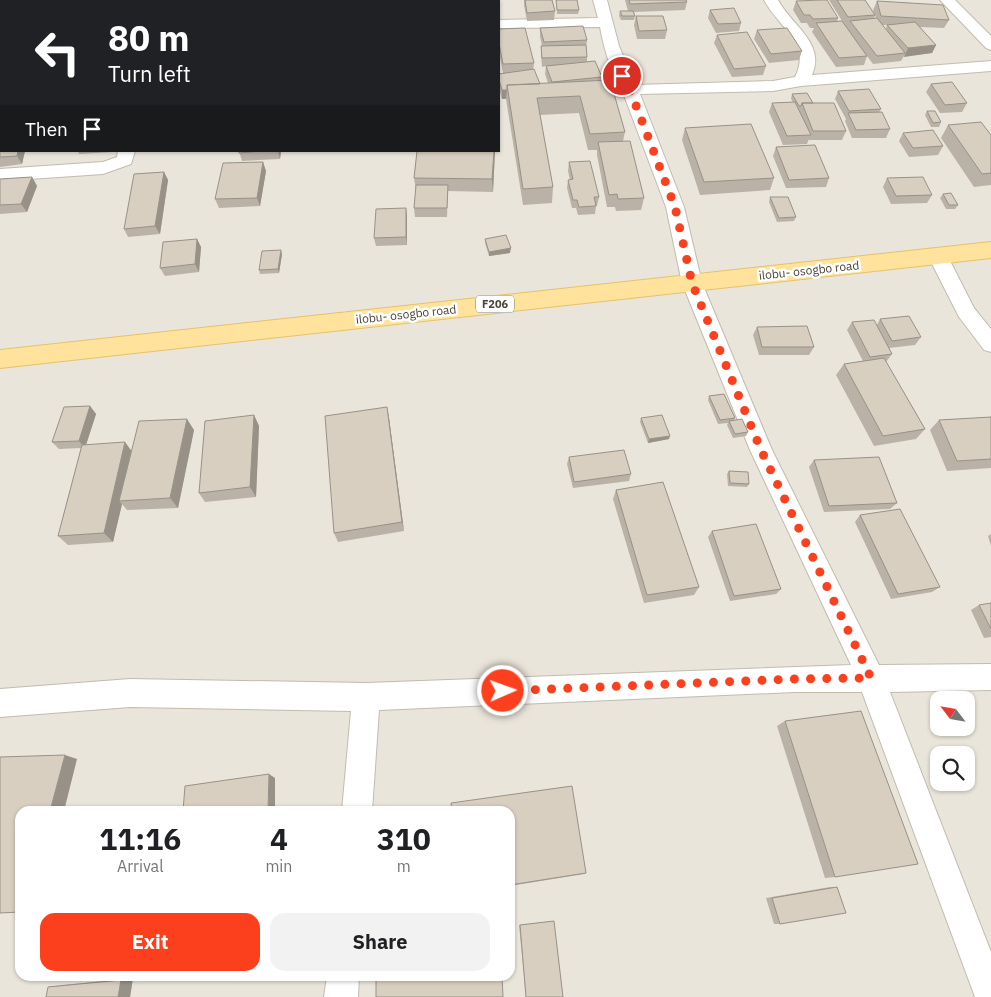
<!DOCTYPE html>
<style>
body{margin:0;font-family:"IBM Plex Sans",sans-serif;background:#f2f2f2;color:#202124;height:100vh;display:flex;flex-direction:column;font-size:19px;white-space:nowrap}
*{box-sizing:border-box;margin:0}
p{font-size:16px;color:#757577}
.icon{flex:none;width:28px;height:28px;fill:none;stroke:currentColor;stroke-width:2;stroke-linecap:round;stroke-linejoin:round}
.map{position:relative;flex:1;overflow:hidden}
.drawer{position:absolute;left:15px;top:806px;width:500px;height:175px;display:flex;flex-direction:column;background:#fff;border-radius:15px;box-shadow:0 1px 4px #0004}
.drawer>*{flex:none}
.guide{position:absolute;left:0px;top:0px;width:500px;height:152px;box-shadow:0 1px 4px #0004;background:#202124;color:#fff;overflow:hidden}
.needle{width:32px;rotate:301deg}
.buttons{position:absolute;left:930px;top:691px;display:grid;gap:10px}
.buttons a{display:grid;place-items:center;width:45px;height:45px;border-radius:10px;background:#fff;box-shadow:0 1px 4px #0004;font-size:25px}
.pin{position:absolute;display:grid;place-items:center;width:42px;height:42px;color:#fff;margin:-21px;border:2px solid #fff;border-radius:50%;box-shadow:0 1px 5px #0007}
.me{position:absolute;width:55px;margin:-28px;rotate:88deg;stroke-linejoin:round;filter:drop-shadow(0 0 4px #0008)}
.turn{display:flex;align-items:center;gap:18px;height:105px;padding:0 25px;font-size:22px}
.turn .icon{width:65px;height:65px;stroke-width:2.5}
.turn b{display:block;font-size:35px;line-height:42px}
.then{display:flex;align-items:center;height:48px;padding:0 25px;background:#0003;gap:10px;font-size:19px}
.eta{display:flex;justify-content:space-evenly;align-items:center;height:85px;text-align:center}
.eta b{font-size:30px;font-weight:700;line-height:35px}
.button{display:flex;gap:10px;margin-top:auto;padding:10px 25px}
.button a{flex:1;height:58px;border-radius:15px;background:#fc3f1d;color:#fff;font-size:20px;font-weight:700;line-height:58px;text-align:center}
.button a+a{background:#f2f2f2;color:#202124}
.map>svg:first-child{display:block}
.residential{fill:#eae5da;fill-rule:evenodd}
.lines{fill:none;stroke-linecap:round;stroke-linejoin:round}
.street-casing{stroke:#c2bbae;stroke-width:2}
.primary-casing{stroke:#e6c16a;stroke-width:2}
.street{fill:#fff;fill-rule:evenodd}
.primary{fill:#ffe39c;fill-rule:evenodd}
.wall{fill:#bab2a6;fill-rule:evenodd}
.shaded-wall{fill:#979187}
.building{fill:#d8cfc1;stroke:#979187}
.route{stroke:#fc3f1d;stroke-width:9;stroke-dasharray:0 16.2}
.labels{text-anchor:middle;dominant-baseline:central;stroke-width:5;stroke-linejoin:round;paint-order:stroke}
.shield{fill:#fff;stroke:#817c74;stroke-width:1}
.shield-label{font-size:11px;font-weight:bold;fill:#4b4439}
.street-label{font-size:12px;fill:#4b4439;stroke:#fff}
</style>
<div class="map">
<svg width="991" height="997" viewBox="0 0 991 997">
<rect width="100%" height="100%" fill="#f6f3ec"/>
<path class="residential" d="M0,0H991V997H0ZM1,1H499V151H1ZM939,700H966V728H939ZM939,755H966V782H939ZM20,811H510V976H20Z"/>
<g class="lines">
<defs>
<path id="street" d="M593,0H607L619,46L635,85L773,81L795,77C812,44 779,28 764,0H778C792,26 826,43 812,75L991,61V71L801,86L773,91L640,94L684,207L702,283L772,450L879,665L991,664V690L890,692L991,952V997H975L862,692H795L379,710L372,811H342L351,711L130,707L0,717V689L130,679L366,683L851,665L750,450L682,283L666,207L622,90C610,70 604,49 600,27L499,28V20L598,18Z
M940,0H955L991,36V50L986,48Z
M118,151H135L131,164L103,174L0,181V169L103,162L117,157Z
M938,249L945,251L974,308L991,329V352L984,350L959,317L928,256L931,251Z
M327,976H359L358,997H324Z"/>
<path id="primary" d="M991,242V258L0,368V350Z"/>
</defs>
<use href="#street" class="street-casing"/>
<use href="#primary" class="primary-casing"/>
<use href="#street" class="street"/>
<use href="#primary" class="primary"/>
</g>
<path class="wall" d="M0,0L1,1V35H0Z
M254,0H309L287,1H254Z
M524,0H552L555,11L554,20L527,21L524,5Z
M556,0L579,10L578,14H557Z
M625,0H686L687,2L685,10L634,12L635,16L634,20H621L619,16L620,11H628Z
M829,0H865L875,15L874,18H876L873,10L877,1L949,20L944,28L920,27L936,45L932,53L904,56L901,61L873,64L867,56L864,65L836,67L812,32L814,28H810L807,23H801L793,10L796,1L838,18L837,22L842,21ZM883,25H887L886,29Z
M710,10L741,23L739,31L716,33L708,18Z
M636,16L667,30L665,39H637L634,25Z
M540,28L587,40L586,48L587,57V61L602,77V80L625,132L623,141L644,198L641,210L616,211L615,207H607L597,155V150H588L579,113L540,115L553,187L552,203L523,205L506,99H502L499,89V74L503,73L499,52V29L534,63L533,70L540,84L548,83L545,74L546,66L542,67L541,55V46H542L540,36Z
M757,30L802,51L799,60L769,63L754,39Z
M717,35L766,66L763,75L732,77L714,43Z
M0,72H1V99H0Z
M931,84L967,103L962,112L940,113L926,92Z
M838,91L881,109L879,112L890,129L886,138H852L845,121L846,119L835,99Z
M792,94L813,103L846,131L842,140H809V139L807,144L783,145L769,112L772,103L793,102L791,99Z
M927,111L941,122L939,127H931L925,115Z
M0,118H1V151H25L22,164L0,167Z
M499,125L500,132V145H499Z
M948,125L991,135V185L974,187L941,138Z
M685,128L774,178L770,190L700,195L682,140Z
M903,133L943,146L938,155L909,157L899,141Z
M776,147L829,178L826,187L786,188L773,156Z
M78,151H112V152L79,154Z
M239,151H281L280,159L242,161Z
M417,151H495L493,192L448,191L447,217H415L414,208L416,190L414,178Z
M263,162L266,171L260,206L219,208L215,199Z
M569,162L599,197L597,206H596L595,214L578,215L576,208H572L567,188L568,180H570L568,171Z
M164,172L168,180L160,234L128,237L124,229Z
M32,177L37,186L27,212L0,214V179Z
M887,178L932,195L927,203L891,204L883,187Z
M943,194L958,205L955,209H946L940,198Z
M770,197L796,217L794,221L777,222L769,202Z
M406,208L407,217V245L376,246L374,238Z
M197,239L201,247L199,272L165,276L160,268Z
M485,239L510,253L489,256L485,243Z
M282,254L279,273L260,274L259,270Z
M880,319L921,337L915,345L889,348L892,354L886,362L925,429L916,439L874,446L836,375L844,364L863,361L847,330L852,322L877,325Z
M757,327L814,347L809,355H759L753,335Z
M709,396L735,418L734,420L748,432L746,436L733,438L727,425L728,423L718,424L708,400Z
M90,406L96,414L86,445L131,450L194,430L178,508L127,510L122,504L113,542L68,545L58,536L81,448L59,449L52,442Z
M387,407L389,418L404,531L338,542L334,533Z
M254,415L259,426L256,497L205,502L199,493Z
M991,417V468L947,471L930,430L939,420Z
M641,418L669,439L648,443L640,422Z
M569,457L631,474L629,481L573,488L567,464Z
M814,460L897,503L890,509L824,512L809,467Z
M729,471L749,484L747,487L728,486L727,474Z
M616,490L699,587L694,595L644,603L613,499Z
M860,515L940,587L932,592L891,599L855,522Z
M712,531L781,589L776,594L730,601L708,537Z
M991,534V546L988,536Z
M991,603V637L984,638L971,610L979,605Z
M785,721L835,877L825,878L777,726Z
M510,811L586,873L584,874L510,886Z
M830,887H837L780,924H774L766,898Z
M553,921L563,997H526L519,925Z
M133,978L130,997L48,987L62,985Z"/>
<path class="shaded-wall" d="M936,45L932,53L904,57L908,48Z
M502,90H507L506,99H502Z
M18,151H25L22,164L17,156Z
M278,151H281L280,159Z
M494,151H495L493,192L492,179Z
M263,162L266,171L260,206L257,198Z
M164,172L168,180L160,234L155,226Z
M32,177L37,186L27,212L21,204Z
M406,208L407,217V245L406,237Z
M197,239L201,247L199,272L195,264Z
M511,248L510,253L489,256V252Z
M281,250L282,254L279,273L278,269Z
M90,406L96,414L85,448L79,441Z
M387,407L389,418L404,531L402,522Z
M254,415L259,426L256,497L250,487Z
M187,419L194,430L178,508L170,498Z
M670,436L669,439L648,443L649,439Z
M125,442L133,453L119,501L122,504L113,542L104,533Z
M65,755L77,759L64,811H50Z
M269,774L275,778V811H268Z
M133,978L130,997H118L121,980Z"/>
<path class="building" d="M0,0H5L4,1H1V10H0Z
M86,0H144V1H86Z
M171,0H201V1H170Z
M238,0H249V1H219Z
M262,0H285V1H262Z
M364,0H373V1H364Z
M378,0H407V1H378Z
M415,0H442V1H414Z
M447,0H474V1H447Z
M525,0H552L555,11L527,13Z
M556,0H577L579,10H557Z
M629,0H686L687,2L630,4Z
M821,0H827L838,18L813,19L810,15H804L796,1Z
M837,0H865L875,15L848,17Z
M877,1L943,5L949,20L881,16Z
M734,8L741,23L718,24L710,10Z
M0,10H1V26H0Z
M620,11H633L635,16H622Z
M636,16H663L667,30L639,31Z
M877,18L905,53L877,56L850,21Z
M842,21L867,56L839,58L816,23Z
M915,22L936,45L908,48L887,25Z
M583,26L587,40L544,42L540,28Z
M525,28L534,63L503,64L499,43V29Z
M787,28L802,51L771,54L757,30Z
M747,32L766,66L734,69L717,35Z
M586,45L587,57L542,58L541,46Z
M595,61L602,77L552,82L546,66Z
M534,69L540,84L507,85V90H502L499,80V74Z
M0,72H1V90H0Z
M610,80L625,132L590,134L580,96L537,98L553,187L523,189L507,85Z
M952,82L967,103L945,105L931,84Z
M869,89L881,109L849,111L838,91Z
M807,93L813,103H802L801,106H799L792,94Z
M795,102L811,135L787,136L772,103Z
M802,103H834L846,131H813Z
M927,111H935L941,122L933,123Z
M882,112L890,129L856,130L848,113Z
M0,118H1V138H0Z
M981,122L991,135V173L982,174L948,125Z
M751,124L774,178L704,182L685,128Z
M933,130L943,146L913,148L903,133Z
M630,141L644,198L618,199L617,194L609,195L598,142Z
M0,142H1V151H18L17,156L0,157Z
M815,145L829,178L789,180L776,147Z
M239,151H261L239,153Z
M417,151H494L492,179L414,178Z
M590,161L599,197H594L596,206L579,207L577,200H573L568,180L573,179L569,162Z
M263,162L257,198L215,199L223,163Z
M164,172L155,226L124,229L134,174Z
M32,177L21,204L0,205V179Z
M923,177L932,195L896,196L887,178Z
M416,185H448L447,208H414Z
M951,193L958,205H949L943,194Z
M770,197H788L796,217L779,218Z
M406,208V237L374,238L376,209Z
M506,235L511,248L489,252L485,239Z
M197,239L195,264L160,268L163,242Z
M281,250L278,269L259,270L262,251Z
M909,316L921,337L892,341L880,319Z
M874,320L892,354L870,357L852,322Z
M807,326L814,347H762L757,327Z
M884,358L925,429L883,436L844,364Z
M724,394L735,418L720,420L709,396Z
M90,406L79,441L52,442L64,407Z
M387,407L402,522L334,533L325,416Z
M254,415L250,487L199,493L205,421Z
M662,415L670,436L649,439L641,418Z
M991,417V459L957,461L939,420Z
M187,419L170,498L119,501L139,421Z
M742,419L748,432L735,434L729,421Z
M125,442L104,533L58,536L82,445Z
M624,450L631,474L574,482L569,457Z
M879,457L897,503L829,506L814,460Z
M729,471L748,472L749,484L730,483Z
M663,482L699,587L647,595L616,490Z
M900,509L940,587L898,594L860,515Z
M756,524L781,589L734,596L712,531Z
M991,603V629L979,605Z
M861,711L918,864L835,877L785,721Z
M65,755L50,811H20V912L0,913V757Z
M269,774L268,811H183L185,786Z
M572,786L586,873L510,885V811H452L451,803Z
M837,887L846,913L780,924L772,898Z
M554,921L563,997H526L520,925Z
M376,976H502L503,997H376Z
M121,980L118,997H46L48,987Z"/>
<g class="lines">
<path class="route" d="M503,691L795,679L871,678L761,450L692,283L675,207L630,90L622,76"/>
</g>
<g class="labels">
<rect class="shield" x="476" y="295.5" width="38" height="17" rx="4"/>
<g class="shield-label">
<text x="495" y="304">F206</text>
</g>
<g class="street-label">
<text transform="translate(809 270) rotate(-6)">ilobu- osogbo road</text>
<text transform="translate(406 314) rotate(-6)">ilobu- osogbo road</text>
</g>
</g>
</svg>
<div class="buttons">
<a><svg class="needle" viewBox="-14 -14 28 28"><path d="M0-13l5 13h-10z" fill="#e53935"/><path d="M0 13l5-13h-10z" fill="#757577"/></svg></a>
<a><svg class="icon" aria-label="search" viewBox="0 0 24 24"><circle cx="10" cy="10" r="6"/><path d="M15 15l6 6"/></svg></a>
</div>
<div class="pin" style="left:622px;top:76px;background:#d93025"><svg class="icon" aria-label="arrive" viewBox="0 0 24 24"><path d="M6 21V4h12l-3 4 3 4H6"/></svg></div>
<svg class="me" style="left:503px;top:691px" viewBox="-20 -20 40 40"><circle r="17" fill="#fc3f1d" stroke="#fff" stroke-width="3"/><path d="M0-11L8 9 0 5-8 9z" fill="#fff"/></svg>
<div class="guide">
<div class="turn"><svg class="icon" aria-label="left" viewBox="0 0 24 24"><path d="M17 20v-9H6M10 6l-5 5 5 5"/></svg><div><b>80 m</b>Turn left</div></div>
<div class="then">Then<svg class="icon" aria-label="arrive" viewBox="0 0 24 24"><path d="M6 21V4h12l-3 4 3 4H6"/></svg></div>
</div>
<section class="drawer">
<div class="eta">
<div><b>11:16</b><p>Arrival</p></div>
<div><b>4</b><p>min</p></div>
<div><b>310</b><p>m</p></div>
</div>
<div class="button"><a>Exit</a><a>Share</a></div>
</section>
</div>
